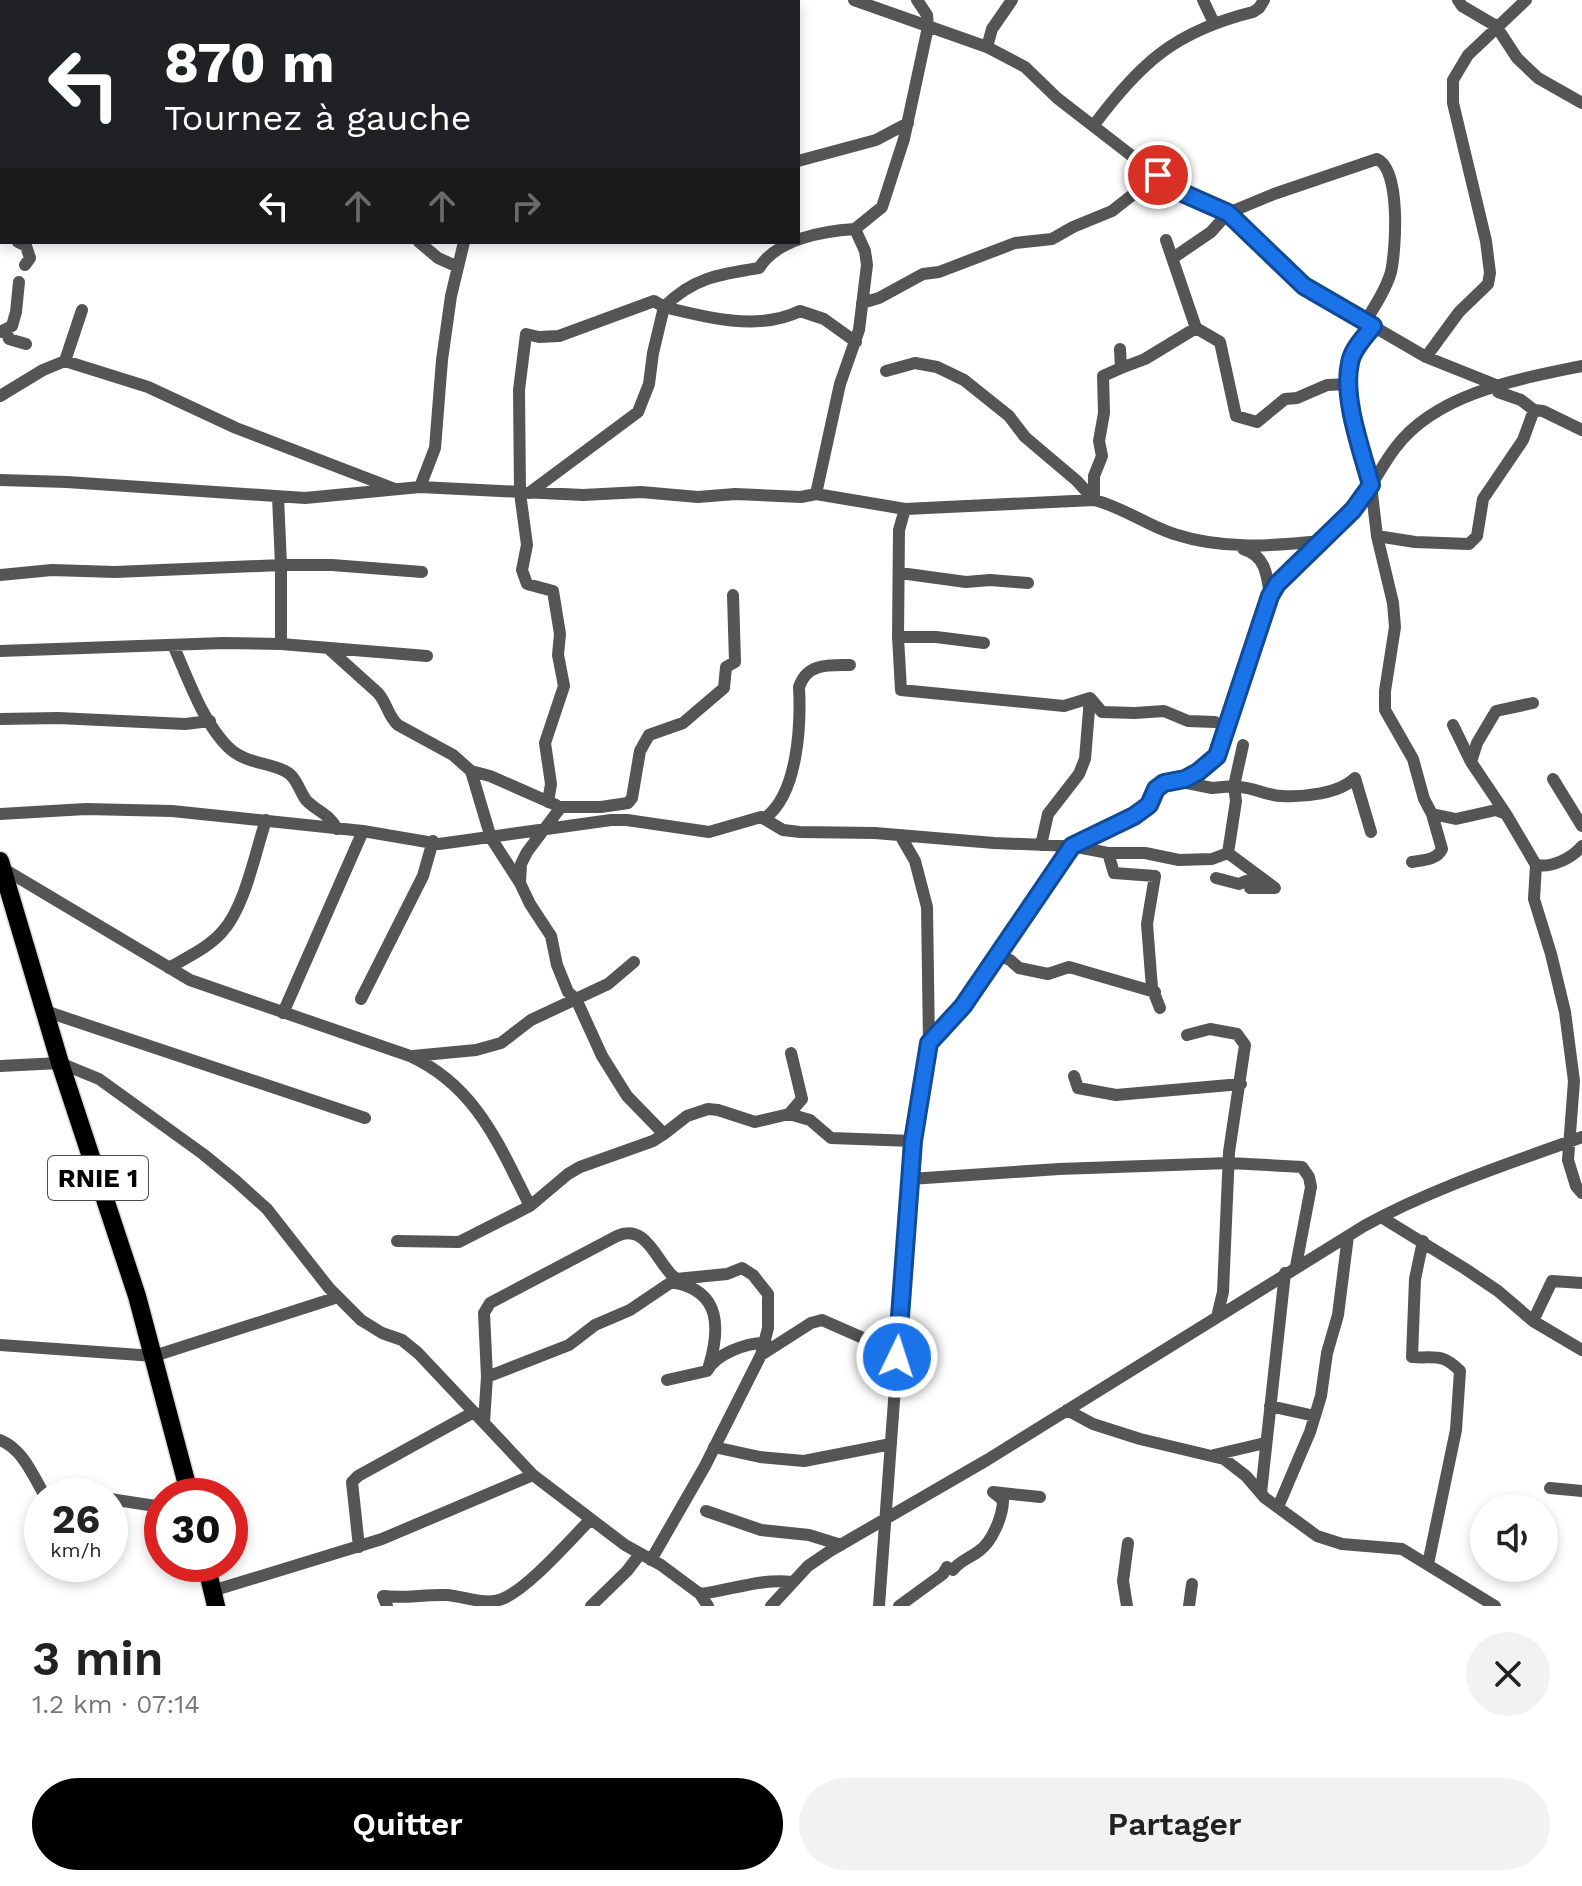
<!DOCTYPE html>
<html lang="fr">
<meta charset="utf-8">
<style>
body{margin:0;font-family:"Work Sans",sans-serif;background:#f2f2f2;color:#222;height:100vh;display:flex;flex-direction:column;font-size:30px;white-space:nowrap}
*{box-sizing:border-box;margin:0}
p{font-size:26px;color:#767676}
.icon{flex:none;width:44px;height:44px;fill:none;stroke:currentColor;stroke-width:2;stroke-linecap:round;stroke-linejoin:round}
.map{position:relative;height:1606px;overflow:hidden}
.panel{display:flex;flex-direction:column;background:#fff;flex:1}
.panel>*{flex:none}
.guide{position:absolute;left:0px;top:0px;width:800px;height:244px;box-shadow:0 4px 12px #0003;background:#202124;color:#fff;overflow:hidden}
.buttons{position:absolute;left:1470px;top:1494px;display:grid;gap:16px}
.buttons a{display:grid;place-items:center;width:88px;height:88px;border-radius:50%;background:#fff;box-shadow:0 4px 12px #0003;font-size:40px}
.speed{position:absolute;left:24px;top:1478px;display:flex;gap:16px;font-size:40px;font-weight:700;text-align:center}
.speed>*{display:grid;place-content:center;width:104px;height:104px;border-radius:50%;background:#fff;box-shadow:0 4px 12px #0003;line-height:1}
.speed small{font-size:20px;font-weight:400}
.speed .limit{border:12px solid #d22;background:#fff;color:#111}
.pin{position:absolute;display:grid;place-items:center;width:68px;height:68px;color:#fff;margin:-34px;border:4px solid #fff;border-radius:50%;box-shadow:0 2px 8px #0007}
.me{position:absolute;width:88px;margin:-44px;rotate:4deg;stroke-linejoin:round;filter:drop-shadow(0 0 6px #0008)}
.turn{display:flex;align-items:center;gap:28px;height:168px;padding:0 32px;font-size:36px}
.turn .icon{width:104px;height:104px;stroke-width:2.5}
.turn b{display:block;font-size:56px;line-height:68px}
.lanes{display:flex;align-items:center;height:76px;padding:0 32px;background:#0003;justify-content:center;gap:40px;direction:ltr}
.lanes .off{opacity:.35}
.round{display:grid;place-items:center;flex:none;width:84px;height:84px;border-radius:42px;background:#f2f2f2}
.summary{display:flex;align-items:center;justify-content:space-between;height:136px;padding:0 32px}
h1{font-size:48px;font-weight:600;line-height:60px}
.primary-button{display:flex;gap:16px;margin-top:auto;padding:16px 32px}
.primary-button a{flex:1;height:92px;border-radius:48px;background:#000;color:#fff;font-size:32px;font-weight:600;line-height:92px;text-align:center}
.primary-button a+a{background:#f2f2f2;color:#222}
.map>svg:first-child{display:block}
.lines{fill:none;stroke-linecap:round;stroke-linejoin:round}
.highway-casing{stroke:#dbdbdb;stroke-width:21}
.minor{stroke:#555;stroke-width:12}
.highway{stroke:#000;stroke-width:18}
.route-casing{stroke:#114b97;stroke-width:20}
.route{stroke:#1a73e8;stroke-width:14}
.labels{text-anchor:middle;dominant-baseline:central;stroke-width:7;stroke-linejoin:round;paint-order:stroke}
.shield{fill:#fff;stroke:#4c4c4c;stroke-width:2}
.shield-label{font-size:26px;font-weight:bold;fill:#000}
</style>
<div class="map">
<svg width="1582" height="1606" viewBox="0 0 1582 1606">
<rect width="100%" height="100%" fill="#fff"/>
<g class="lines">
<defs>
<path id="highway" d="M0,861L60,1063L137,1296L190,1496
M206,1564L216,1606"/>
</defs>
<use href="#highway" class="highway-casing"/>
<path class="minor" d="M854,0L987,47L1025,67L1057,98L1176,190L1228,213L1304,286L1426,357L1496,385L1498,392L1521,400L1534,410L1523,440L1483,499L1477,536L1469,544L1415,542L1377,536
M1203,0L1214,23
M1458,0L1462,6L1496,26L1517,58L1538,78L1582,103
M157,2V0
M267,2L268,0
M460,2L461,0
M573,2L574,0
M987,47L992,29L1012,0
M1094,125C1141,62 1176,31 1253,12L1259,8L1264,0
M798,161L876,140L908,123
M0,225L2,223
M1166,240L1196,328
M18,242L26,246L30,258L25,265
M419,242L438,258L458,267
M1173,258L1211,232L1228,213L1274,194L1377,159C1401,169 1396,249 1391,272C1386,289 1375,306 1365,322
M862,303L879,298L923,274L939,272L1015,243L1052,239L1073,227L1112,211L1158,175
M1373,326L1356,347L1350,362L1349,384L1351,406L1371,485L1377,536L1393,603L1395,627L1385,691V710L1413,759L1424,799L1432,814L1456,819L1496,810L1506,814L1536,865C1552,868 1572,858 1582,846
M6,330L9,339L26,344
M0,332L12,326L16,312L19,282
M1426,357L1459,312L1488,284L1490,273L1486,241L1453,103V80L1468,55L1526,0
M65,361L82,310
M1121,368L1145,359L1196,328L1220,342L1236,416L1257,422L1285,399L1297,398L1327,385L1349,384
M886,371L915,363L937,367L964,380L1009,416L1025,437L1077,481L1094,500V476L1102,456L1099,441L1104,413L1103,376L1121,368L1120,349
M0,396L43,370L65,361L148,387L236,428L395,489
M1534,410L1543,411L1582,430
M0,480L67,482L305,498L420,487L583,495L641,492L698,497L735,494L801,497L816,494L905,509L1094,500C1123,507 1146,525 1174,534C1223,550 1272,546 1322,541
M420,487L435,448L442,360L451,296L464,242
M529,493L638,412L649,384L653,353L664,307C708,318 759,331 800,311L824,319L856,342
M816,494L840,384L859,330L867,265L865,251L855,229L882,207L904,139L928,27L927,15L917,0
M905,509L899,530L898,637H936L984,643
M1243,549C1266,556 1267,575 1270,596
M900,573L966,582L990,580L1028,583
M0,575L52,570L115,572L281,565L278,497
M733,595L735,662L726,667L724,688L683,723L649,735L640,751L632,798L628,803L601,807H561L527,852L521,864L520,883L530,904L551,936L557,965L568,992L576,999L602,1056L627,1096L664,1134L687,1116L708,1109L718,1110L755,1122L789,1114L810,1120L831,1138L913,1141
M898,637L901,690L1064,706L1090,698L1102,712L1135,713L1164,711L1188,721L1215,722
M281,644V565H332L422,572
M173,645C188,678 202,721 228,747C244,763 266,762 285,771C296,776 299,790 306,800C316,811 330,814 337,829
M328,648L378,693C387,703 388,716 398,725L453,755L471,771L490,776L556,805
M0,651L223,643L281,644L427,656
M0,719L58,718L185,724L210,721
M1453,725L1471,762L1506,814
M1471,762L1477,743L1496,711L1533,703
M471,771L491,838L520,883
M1553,779L1582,826
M1235,782L1237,787C1254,787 1267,796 1282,796C1304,797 1339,794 1355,778L1371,832
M1234,786L1243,745
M548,802L551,784L545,743L564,686L558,655L560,634L553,591L527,584L522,570L527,545L520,493L519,390L526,334L539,337L559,336L654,301L664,307C692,278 720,274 759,268C777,239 823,231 855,229
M0,814L86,809L172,811L363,831L439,844L611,820H627L709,832L761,817L783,830L800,832L875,833L994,843L1072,846L1108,853H1145L1179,860L1212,859L1228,853L1236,801L1234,786L1212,788L1177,781
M765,818C798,794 801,725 799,687C807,663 828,665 850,665
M1041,845L1048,814L1079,774L1085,759L1090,698
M1108,853L1114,873L1155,876L1147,924L1152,988L1160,1008
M1412,862C1423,860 1437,860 1442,849L1432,814
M1536,865L1534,899L1551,954L1565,1012L1574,1081L1568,1160L1576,1186L1582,1193
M2,868L190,980L410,1056C476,1086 499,1145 530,1206
M1216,878L1239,884L1246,881L1252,882L1250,888H1275L1228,853
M998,955L1010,960L1019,968L1048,974L1069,967L1155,992
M169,968C187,957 208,948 222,932C245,907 255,853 266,820
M361,999L423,876L433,841
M45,1011L365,1118
M283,1013L363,831
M1187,1035L1210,1029L1237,1034L1245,1045L1229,1152L1223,1292L1217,1317
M929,1043L963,1006L1072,846L1134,816L1149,805L1156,789L1164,783L1185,779L1198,772L1217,756L1266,607C1281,568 1323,542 1351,512C1370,493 1380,467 1396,447C1437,393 1519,379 1582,366
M413,1056L476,1050L501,1043L531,1020L608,984L634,962
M0,1066L60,1063L99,1079L203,1154L236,1181L267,1209L329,1288L361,1320L382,1333L402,1340L418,1353L533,1475L625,1545L661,1565L700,1594L708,1606
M1074,1076L1078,1088L1116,1095L1241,1084
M789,1114L802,1099L791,1053
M910,1179L1059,1169L1229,1163L1302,1167L1309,1177L1311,1187L1296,1266
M1381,1217L1464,1268L1498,1291L1533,1321L1582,1350
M397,1241L459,1242L530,1206L568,1174L580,1167L653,1141L664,1134
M1423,1241L1415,1279L1412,1357C1434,1359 1442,1352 1460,1371L1456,1430L1428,1564
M676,1283C721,1292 720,1329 709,1366
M1533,1321L1552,1281L1582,1283
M0,1345L154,1356L338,1297
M761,1355L811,1323L822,1320L863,1338L898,1347
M487,1377L569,1345L595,1325L630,1310L676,1279
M667,1380L707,1371C716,1354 747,1342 766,1343
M1270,1406L1315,1416
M1067,1410L1093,1424L1140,1439L1224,1459L1246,1476L1265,1498L1317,1536L1342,1544L1402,1549L1495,1606
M484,1422L487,1377L484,1313L490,1303L617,1236C647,1222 657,1264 676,1279L727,1274L742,1268L753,1275L768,1294V1328L761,1355L705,1466L651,1560
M0,1440C23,1449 33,1476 45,1496
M714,1447L760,1457L804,1461L891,1444
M1214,1455L1265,1443
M1550,1488L1582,1491
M1261,1493L1285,1273
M110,1499L162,1507
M1278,1507L1310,1432L1321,1396L1327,1353L1338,1315L1348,1236
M706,1511L761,1530L809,1535L841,1545
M359,1547L352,1482L358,1476L474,1412
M212,1591L382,1539L533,1475
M700,1594C731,1590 762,1578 792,1582
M387,1606L383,1596C405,1599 425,1594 446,1595C464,1596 485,1606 502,1599C528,1589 570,1540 591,1519
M591,1606L627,1571L640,1554
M771,1606L808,1566L830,1551L987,1460L1364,1226C1433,1188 1508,1164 1582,1137
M879,1606L913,1141L929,1043L927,907L915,861L900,835
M899,1606L943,1574L947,1567L953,1570C959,1561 970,1558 979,1551C992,1542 1003,1516 1003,1500L993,1492L1040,1497
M1127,1606L1123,1581L1128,1543
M1189,1606L1192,1584"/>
<use href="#highway" class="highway"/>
</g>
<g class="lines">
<defs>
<path id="route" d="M897,1357L913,1141L929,1043L963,1006L1072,846L1134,816L1149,805L1156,789L1164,783L1185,779L1198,772L1217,756L1270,596L1277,584L1353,510L1371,485C1362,451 1342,398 1350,363C1352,349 1365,337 1373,326L1304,286L1228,213L1176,190L1158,175"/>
</defs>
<use href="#route" class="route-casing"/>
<use href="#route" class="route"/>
</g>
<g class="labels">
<rect class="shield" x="48" y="1156" width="100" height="44" rx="6"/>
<g class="shield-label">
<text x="98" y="1178">RNIE 1</text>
</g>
</g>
</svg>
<div class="buttons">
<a><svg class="icon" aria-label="sound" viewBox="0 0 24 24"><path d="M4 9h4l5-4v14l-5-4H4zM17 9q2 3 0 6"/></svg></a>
</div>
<div class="speed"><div>26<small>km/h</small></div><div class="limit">30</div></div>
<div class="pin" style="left:1158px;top:175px;background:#d93025"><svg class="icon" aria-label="arrive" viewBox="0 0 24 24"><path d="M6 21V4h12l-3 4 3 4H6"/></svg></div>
<svg class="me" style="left:897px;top:1357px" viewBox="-20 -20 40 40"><circle r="17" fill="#1a73e8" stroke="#fff" stroke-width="3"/><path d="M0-11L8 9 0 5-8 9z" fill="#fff"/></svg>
<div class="guide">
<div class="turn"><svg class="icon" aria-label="left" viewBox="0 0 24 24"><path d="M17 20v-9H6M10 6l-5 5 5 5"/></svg><div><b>870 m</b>Tournez à gauche</div></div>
<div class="lanes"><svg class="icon" aria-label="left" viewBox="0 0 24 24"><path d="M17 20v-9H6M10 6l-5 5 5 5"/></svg><svg class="icon off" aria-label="ahead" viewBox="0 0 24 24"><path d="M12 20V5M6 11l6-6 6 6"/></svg><svg class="icon off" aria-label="ahead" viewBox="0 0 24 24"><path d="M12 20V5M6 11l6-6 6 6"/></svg><svg class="icon off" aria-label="right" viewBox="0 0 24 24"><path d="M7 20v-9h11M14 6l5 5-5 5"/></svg></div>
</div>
</div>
<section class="panel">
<div class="summary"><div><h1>3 min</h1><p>1.2 km · 07:14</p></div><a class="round"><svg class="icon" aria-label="close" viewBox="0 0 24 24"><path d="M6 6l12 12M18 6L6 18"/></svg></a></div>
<div class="primary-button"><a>Quitter</a><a>Partager</a></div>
</section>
